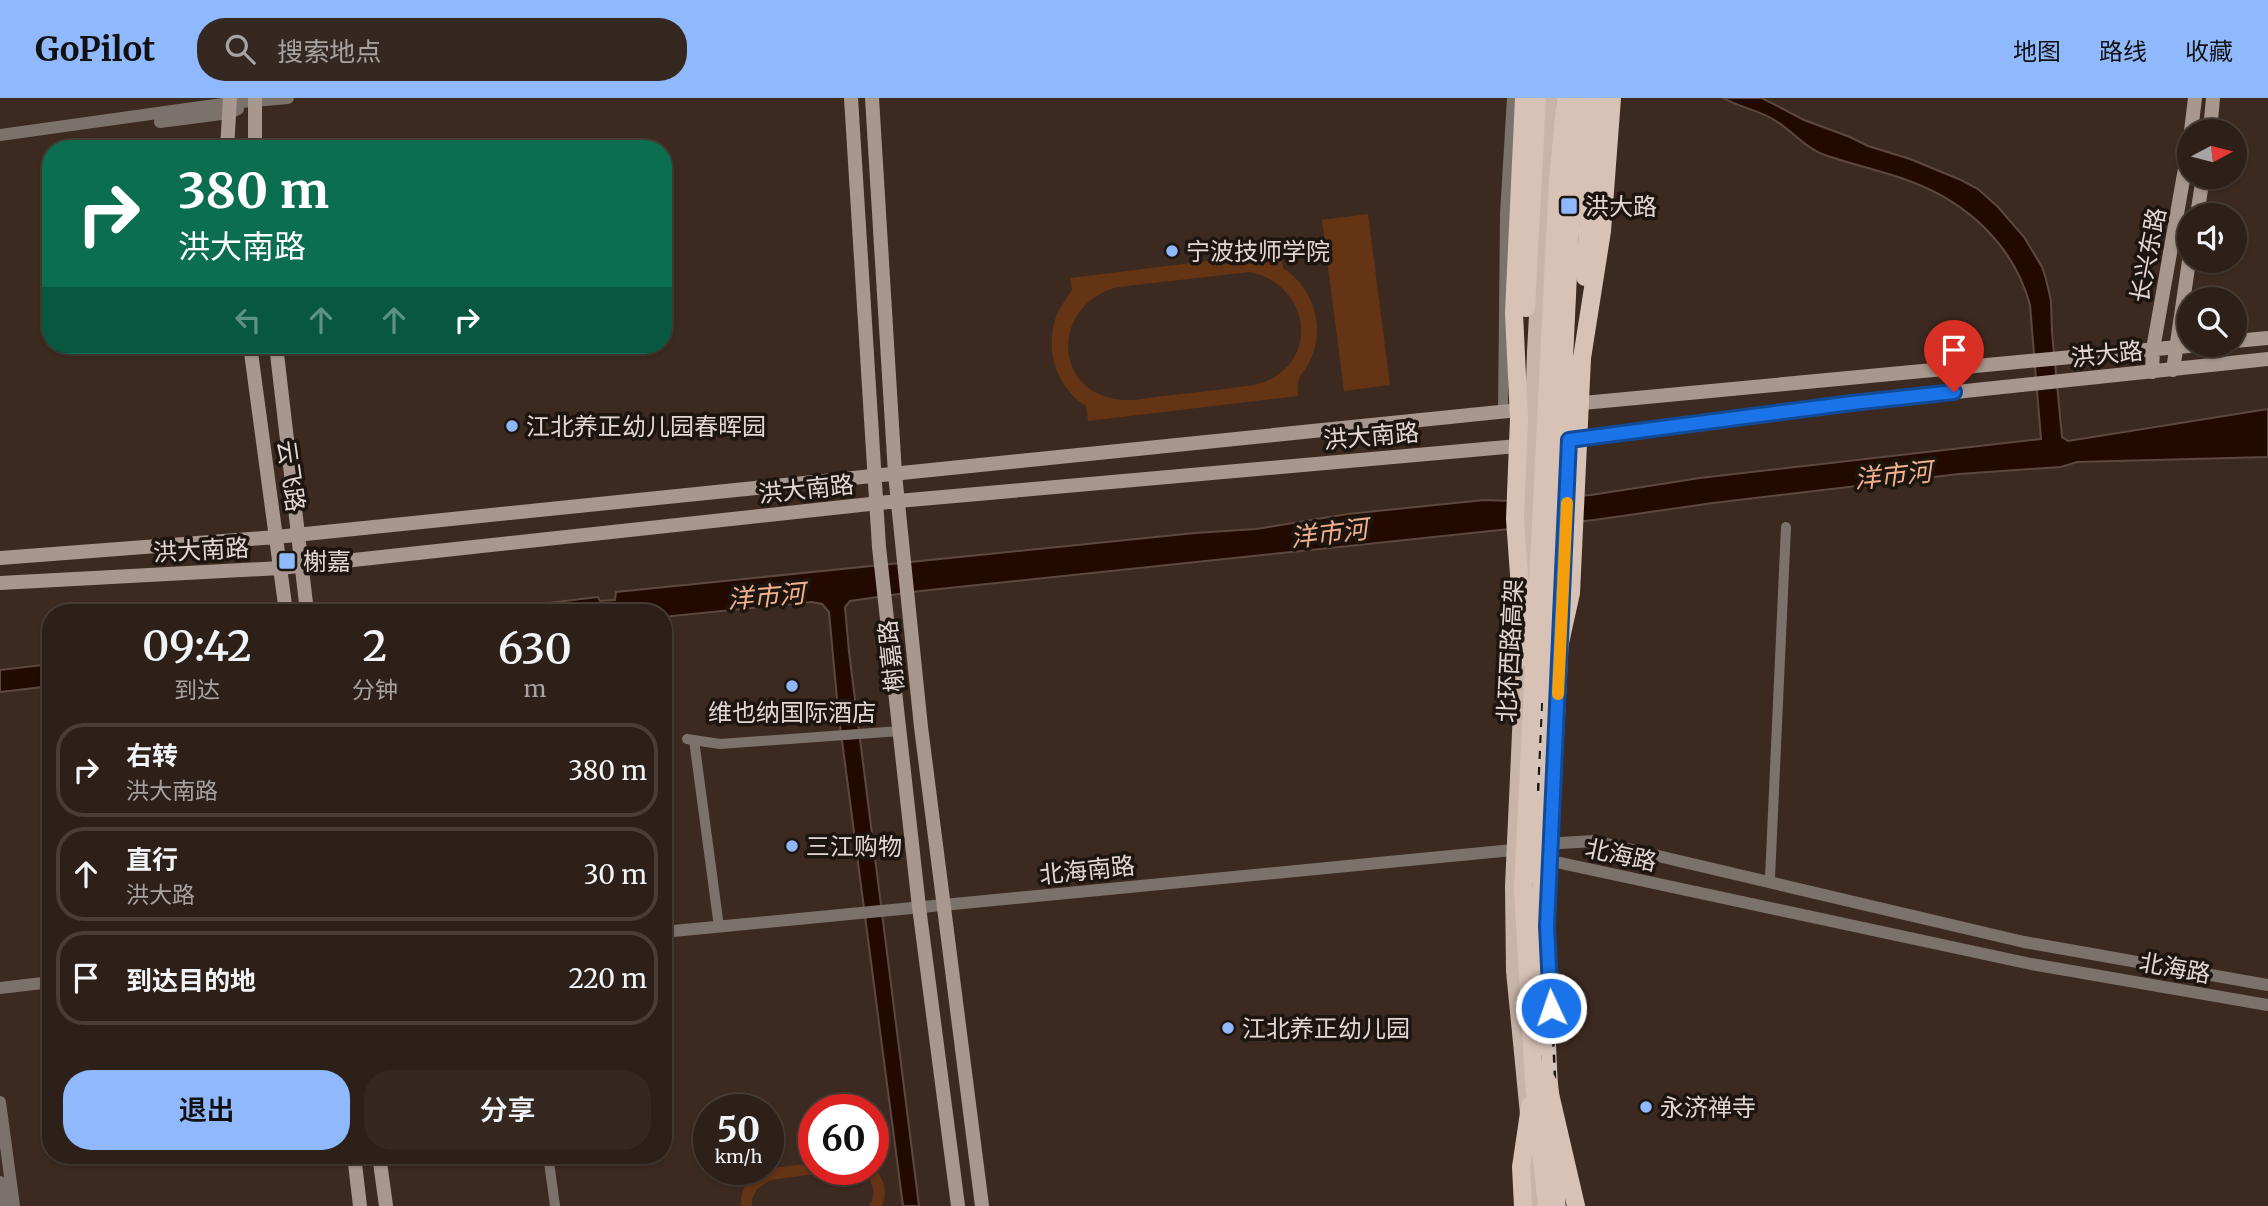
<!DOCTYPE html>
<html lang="zh">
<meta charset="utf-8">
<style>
body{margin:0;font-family:Merriweather,"Noto Sans SC",serif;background:#352821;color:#f1f3f6;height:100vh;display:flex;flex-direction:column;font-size:26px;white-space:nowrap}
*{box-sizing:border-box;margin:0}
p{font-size:23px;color:#a7a3a2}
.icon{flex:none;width:38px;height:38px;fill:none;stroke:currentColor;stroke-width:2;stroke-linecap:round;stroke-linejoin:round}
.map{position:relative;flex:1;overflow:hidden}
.side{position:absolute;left:42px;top:506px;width:630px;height:560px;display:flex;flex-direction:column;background:#2d2018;border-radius:28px;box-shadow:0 2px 5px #0004,0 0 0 2px #483e37}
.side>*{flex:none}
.top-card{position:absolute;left:42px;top:42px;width:630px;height:214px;border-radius:28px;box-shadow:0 2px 5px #0004,0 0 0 2px #483e37;background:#0b6e4f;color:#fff;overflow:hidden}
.needle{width:46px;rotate:83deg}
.tools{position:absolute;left:2177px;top:21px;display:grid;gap:14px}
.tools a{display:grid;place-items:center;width:70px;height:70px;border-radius:50%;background:#2d2018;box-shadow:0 2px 5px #0004,0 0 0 2px #483e37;font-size:35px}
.speed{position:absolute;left:693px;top:996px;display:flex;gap:14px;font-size:35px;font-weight:700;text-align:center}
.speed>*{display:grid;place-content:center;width:91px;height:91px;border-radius:50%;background:#2d2018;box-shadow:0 2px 5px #0004,0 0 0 2px #483e37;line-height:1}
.speed small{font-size:18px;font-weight:400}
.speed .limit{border:10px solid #d22;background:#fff;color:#111}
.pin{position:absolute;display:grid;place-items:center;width:60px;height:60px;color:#fff;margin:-72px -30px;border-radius:50% 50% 50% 0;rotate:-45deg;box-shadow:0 0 7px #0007}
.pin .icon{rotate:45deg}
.me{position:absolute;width:77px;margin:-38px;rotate:357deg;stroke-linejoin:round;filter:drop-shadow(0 0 5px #0008)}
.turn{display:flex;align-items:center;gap:24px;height:147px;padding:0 21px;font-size:32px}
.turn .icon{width:91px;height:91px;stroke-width:2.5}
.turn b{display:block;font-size:49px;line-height:60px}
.lanes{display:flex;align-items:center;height:66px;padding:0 21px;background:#0003;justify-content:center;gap:35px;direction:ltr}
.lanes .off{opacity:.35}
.eta{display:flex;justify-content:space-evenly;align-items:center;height:119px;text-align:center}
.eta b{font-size:42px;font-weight:600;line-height:49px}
.button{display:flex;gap:14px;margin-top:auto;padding:14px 21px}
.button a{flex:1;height:80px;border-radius:28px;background:#8fb8fd;color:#111;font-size:28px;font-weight:600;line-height:80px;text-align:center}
.button a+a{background:#352821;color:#f1f3f6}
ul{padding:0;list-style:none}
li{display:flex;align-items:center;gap:21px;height:94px;margin:0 14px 10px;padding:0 7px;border:4px solid #483e37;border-radius:28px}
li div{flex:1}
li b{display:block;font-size:26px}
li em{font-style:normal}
header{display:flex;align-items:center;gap:42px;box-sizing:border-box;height:98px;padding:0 35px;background:#8fb8fd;color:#111}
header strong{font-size:33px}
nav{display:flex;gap:38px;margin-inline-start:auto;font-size:24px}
.search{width:490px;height:63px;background:#352821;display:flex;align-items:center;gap:18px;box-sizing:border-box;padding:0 24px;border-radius:28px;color:#a7a3a2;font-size:26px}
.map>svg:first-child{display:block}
.green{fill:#653414;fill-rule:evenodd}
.water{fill:#230a00;stroke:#5d483f;stroke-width:2}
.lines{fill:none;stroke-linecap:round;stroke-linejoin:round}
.minor{stroke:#7c726c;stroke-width:10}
.tertiary{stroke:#7c726c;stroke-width:12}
.secondary{stroke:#a7978f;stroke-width:14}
.primary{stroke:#c9b4a9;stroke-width:16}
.trunk{stroke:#d8c2b6;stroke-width:18}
.rail-casing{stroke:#d3c5bf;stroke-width:5}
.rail{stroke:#1d1510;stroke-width:2.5;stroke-dasharray:8;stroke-linecap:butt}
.trunk-bridge{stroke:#d8c2b6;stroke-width:18}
.route-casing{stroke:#114b97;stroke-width:18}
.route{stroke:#1a73e8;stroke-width:12}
.slow{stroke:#f59e0b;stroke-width:12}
.poi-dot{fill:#8fb8fd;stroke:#1d1510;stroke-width:2.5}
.labels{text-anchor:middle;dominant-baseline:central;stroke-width:7;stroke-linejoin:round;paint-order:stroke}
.poi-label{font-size:24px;fill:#e4d7d1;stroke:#1d1510;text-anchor:start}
.street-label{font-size:24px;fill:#e4d7d1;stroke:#1d1510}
.water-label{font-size:26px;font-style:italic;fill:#f2b18c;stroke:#1d1510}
</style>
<header>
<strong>GoPilot</strong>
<div class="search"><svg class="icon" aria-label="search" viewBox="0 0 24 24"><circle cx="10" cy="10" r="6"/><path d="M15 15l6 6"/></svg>搜索地点</div>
<nav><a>地图</a><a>路线</a><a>收藏</a></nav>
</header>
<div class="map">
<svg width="2268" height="1108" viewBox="0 0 2268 1108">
<rect width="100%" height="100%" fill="#3c2a20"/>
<path class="green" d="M1368,116L1390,287L1344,293L1322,122Z
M1281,154L1283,170C1312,189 1325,225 1312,258C1304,279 1296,273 1298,298L1088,323L1086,308C1055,288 1044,250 1057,216C1061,207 1067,200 1072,192L1070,180ZM1250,174C1315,188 1320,272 1254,287C1224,291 1194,295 1163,298C1148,300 1131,304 1115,301C1051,290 1053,205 1118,189Z
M814,1065V1071H873V1068C884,1081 888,1092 882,1108H869C880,1092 870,1075 852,1071L770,1082L757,1091L752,1101V1108H741C739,1094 749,1086 748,1073Z"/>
<path class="water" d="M1723,0H1762L1804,22L1850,39L1868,48L1910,61L1961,82L1978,91L1998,109L2024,139L2042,169L2046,181L2051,203L2052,234L2062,339L2068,343L2268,311V359L2077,364L2061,369L1959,376L1713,405L1594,422L920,493L850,503L845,509L849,554L919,1108H903L838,612L829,514L822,506L812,504L663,519V514H473L598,499L600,503L615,502L616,494L1195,435L1256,431L1348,416L1484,402L1510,403L1591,397L1700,380L2041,341L2030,207C2014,148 1968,105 1912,84C1884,73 1853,67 1825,57C1807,51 1792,33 1776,23C1759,12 1741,10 1723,0Z
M51,566V588L0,594V572Z"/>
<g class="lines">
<path class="minor" d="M1503,314L1505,116L1512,0
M687,641L720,646L900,633
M694,642L719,829
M1770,780L1786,429
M548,1057L555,1108"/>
<path class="tertiary" d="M160,24L229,15L238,11
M0,37L229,5L288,0
M1544,746L1594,743L2024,844L2268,887
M1542,761L2031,866L2268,907
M663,834L1523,751
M0,890L51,884
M0,1004L14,1108
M0,1084L3,1108"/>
<path class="secondary" d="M851,0L879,449L919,809L958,1108
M872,0L895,376L921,629L982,1108
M2191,33L2195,0
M2210,33L2213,0
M227,51L230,0
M255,51V0
M2197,117L2203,79
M2235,243L2268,240
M250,247L286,514
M276,247L307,514
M2173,272L2189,163
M2152,274L2153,251L2189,48
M1551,308L2199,247
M1570,342L1852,305L2268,261
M0,460L276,439L1528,311
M0,485L280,470L898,403L1529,347
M354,1057L360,1108
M379,1057L386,1108"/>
<path class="primary" d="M1566,417L1568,345
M1527,495L1535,254L1549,0
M1524,548L1513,788L1514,873L1537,1108
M1549,781L1561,537"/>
<path class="trunk" d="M1585,179L1596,0
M1582,260L1602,133L1612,0
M1542,707L1548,597
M1541,885L1549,1021L1558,1108"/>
<defs>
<path id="rail" d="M1554,1108L1541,984L1534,788L1563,106L1573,0
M1567,1108L1555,980L1546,784L1577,108L1587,0"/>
</defs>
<use href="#rail" class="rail-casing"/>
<use href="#rail" class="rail"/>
<path class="trunk-bridge" d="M1524,0L1514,215L1519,321L1515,421L1525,559
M1526,210L1537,0
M1559,549L1571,495L1582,260
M1548,597L1570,134L1580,0
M1541,885L1542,707
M1547,983L1576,1108
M1523,1108L1521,1069L1530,1008
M1547,1108L1534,984L1523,790L1558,81L1566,0"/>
</g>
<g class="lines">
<defs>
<path id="route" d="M1551,910L1547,828L1569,342L1852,305L1954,294"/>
</defs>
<use href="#route" class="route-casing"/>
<use href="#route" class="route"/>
<path class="slow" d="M1558,596L1567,405"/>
</g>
<g class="poi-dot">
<rect x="1560" y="99" width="18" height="18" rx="3.5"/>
<circle cx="1172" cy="153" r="7"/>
<circle cx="512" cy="328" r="7"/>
<rect x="278" y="454" width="18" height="18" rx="3.5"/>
<circle cx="792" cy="588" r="7"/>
<circle cx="792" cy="748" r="7"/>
<circle cx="1228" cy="930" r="7"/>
<circle cx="1646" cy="1009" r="7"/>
</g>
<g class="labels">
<g class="poi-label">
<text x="1585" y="108">洪大路</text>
<text x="1186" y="153">宁波技师学院</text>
<text x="526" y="328">江北养正幼儿园春晖园</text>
<text x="303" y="463">榭嘉</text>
<text x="792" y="614" text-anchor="middle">维也纳国际酒店</text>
<text x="806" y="748">三江购物</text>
<text x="1242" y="930">江北养正幼儿园</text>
<text x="1660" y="1009">永济禅寺</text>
</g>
<g class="street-label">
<text transform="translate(2148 157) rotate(-79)">长兴东路</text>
<text transform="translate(2107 256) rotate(-6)">洪大路</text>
<text transform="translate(1371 338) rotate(-5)">洪大南路</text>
<text transform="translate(291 378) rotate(82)">云飞路</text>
<text transform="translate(806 391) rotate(-6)">洪大南路</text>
<text transform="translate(201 452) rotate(-3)">洪大南路</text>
<text transform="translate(1510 553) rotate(-87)">北环西路高架</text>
<text transform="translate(891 558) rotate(-96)">榭嘉路</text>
<text transform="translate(1621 757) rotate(12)">北海路</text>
<text transform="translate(1087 772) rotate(-6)">北海南路</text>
<text transform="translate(2175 870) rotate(10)">北海路</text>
</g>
<g class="water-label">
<text transform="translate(1893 377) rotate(-6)">洋市河</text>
<text transform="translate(1329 435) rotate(-7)">洋市河</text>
<text transform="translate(766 498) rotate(-5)">洋市河</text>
</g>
</g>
</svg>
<div class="tools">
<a><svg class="needle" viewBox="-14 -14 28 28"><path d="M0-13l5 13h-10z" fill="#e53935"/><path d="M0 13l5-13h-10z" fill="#a7a3a2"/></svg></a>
<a><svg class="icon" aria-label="sound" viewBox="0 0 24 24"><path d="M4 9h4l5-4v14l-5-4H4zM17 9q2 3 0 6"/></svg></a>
<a><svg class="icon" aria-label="search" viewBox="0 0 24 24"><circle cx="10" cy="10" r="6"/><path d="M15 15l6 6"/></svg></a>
</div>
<div class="speed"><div>50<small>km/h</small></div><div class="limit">60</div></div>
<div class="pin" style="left:1954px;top:294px;background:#d93025"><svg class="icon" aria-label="arrive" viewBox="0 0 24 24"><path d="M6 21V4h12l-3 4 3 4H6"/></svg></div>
<svg class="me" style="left:1551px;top:910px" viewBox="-20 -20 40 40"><circle r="17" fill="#1a73e8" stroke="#fff" stroke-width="3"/><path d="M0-11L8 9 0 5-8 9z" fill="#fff"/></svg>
<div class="top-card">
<div class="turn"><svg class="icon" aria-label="right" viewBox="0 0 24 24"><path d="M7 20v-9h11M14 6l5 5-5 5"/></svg><div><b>380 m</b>洪大南路</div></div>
<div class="lanes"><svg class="icon off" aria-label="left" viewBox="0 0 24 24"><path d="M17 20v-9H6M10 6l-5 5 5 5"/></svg><svg class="icon off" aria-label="ahead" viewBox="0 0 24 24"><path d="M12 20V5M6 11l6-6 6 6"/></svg><svg class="icon off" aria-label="ahead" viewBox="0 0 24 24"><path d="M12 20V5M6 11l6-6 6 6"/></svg><svg class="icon" aria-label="right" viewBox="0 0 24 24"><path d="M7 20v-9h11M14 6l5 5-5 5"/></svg></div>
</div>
<section class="side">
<div class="eta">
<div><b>09:42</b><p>到达</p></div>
<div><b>2</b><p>分钟</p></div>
<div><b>630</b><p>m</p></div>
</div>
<ul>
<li><svg class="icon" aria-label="right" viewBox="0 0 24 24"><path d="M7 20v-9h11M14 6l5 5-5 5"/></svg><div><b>右转</b><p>洪大南路</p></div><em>380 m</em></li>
<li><svg class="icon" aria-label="ahead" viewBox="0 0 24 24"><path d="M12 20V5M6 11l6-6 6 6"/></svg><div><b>直行</b><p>洪大路</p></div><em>30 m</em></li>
<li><svg class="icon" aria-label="arrive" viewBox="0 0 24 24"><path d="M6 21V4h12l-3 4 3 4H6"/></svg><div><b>到达目的地</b></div><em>220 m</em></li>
</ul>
<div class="button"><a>退出</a><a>分享</a></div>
</section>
</div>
